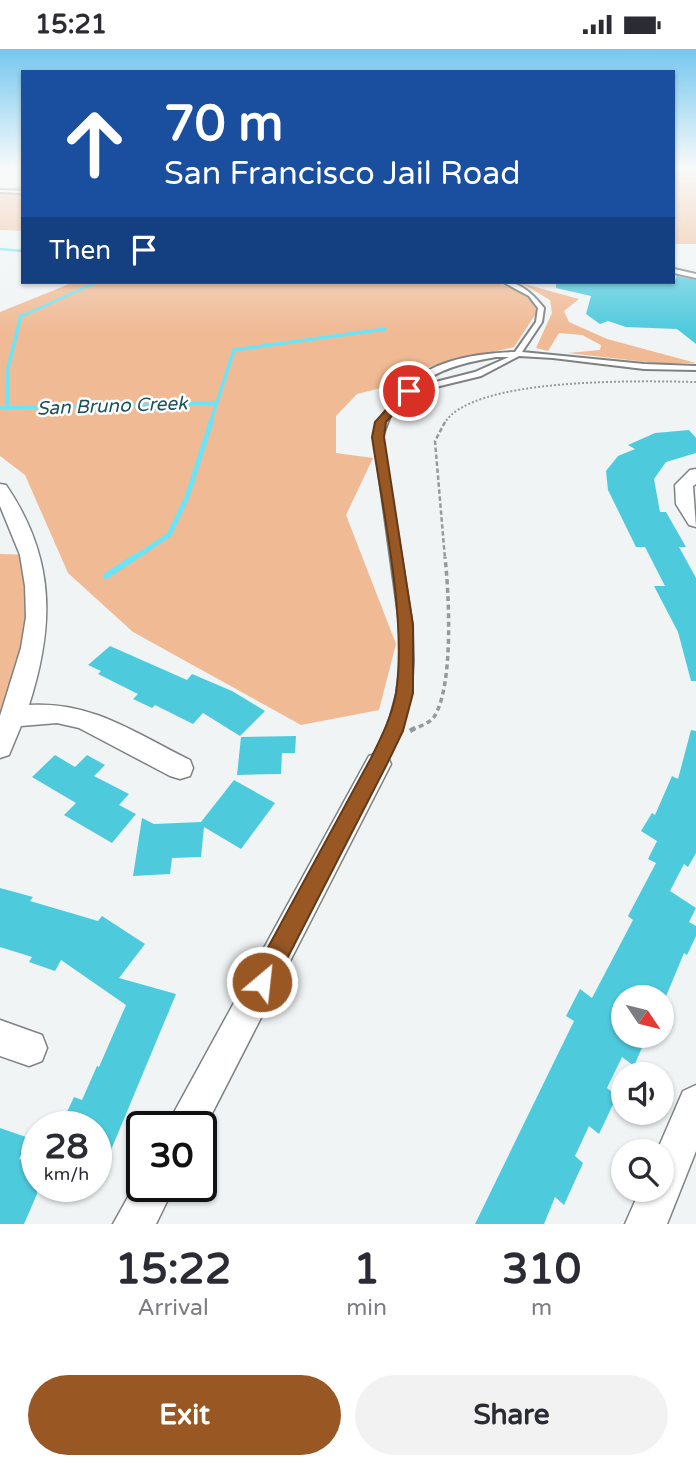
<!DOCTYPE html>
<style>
body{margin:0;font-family:"Varela Round",sans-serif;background:#f2f2f3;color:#2b2b33;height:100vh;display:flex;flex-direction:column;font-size:26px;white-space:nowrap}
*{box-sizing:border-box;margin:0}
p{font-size:23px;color:#7c7c81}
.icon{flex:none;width:38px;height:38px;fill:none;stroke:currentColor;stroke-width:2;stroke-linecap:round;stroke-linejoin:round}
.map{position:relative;height:1175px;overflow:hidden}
.side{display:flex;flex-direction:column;background:#fff;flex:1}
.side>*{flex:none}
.top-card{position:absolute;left:21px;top:21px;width:654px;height:214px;border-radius:0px;box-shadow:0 2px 5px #0004;background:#1a4fa0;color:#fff;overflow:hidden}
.needle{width:46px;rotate:125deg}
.buttons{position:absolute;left:611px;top:936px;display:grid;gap:14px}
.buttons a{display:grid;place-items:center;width:63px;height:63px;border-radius:50%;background:#fff;box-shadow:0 2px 5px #0004;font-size:35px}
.speed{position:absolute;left:21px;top:1062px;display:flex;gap:14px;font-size:35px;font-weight:700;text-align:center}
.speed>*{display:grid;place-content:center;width:91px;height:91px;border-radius:50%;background:#fff;box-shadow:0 2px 5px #0004;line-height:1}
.speed small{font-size:18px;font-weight:400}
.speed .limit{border:4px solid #111;border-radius:10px;background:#fff;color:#111}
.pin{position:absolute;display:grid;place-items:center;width:60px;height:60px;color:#fff;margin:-30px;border:4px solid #fff;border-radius:50%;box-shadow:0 2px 7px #0007}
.me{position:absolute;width:77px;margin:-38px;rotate:28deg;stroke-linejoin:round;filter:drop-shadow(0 0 5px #0008)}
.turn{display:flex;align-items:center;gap:24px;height:147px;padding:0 28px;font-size:32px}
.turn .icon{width:91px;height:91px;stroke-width:2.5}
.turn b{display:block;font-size:49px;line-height:60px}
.then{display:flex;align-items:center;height:66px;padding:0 28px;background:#0003;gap:14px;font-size:26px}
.eta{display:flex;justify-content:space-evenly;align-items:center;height:119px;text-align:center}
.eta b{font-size:42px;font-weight:800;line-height:49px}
.button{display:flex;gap:14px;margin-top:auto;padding:14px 28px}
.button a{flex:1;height:80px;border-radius:42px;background:#985723;color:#fff;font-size:28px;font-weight:800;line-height:80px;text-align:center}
.button a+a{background:#f2f2f3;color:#2b2b33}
.status{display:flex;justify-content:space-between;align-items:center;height:49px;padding:0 35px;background:#fff;direction:ltr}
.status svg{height:19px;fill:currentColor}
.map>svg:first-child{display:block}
.green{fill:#f0ba95}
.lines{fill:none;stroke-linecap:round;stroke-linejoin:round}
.stream-far3{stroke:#6be4f7;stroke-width:2.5}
.stream-far2{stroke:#6be4f7;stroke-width:3.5}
.stream-far1{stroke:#6be4f7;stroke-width:5}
.stream{stroke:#6be4f7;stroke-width:6}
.building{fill:#4ecadd}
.service-casing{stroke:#7f8283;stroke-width:4}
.minor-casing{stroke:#7f8283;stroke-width:3}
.path-far3{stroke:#979a9b;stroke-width:2;stroke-dasharray:2 2;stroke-linecap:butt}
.path-far2{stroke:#979a9b;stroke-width:2.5;stroke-dasharray:4.5 2.5;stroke-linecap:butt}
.path-far1{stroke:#979a9b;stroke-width:3.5;stroke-dasharray:5 3.5;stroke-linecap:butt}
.path{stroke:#979a9b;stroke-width:4.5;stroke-dasharray:7 4.5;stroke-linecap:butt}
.service{fill:#fff;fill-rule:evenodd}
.minor{fill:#fff;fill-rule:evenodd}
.route{fill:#985723;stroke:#633917;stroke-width:2}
.labels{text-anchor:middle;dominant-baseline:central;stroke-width:5;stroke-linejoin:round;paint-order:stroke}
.far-water-label{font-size:19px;font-style:italic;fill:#1d525a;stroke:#fff}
</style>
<div class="status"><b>15:21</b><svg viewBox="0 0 49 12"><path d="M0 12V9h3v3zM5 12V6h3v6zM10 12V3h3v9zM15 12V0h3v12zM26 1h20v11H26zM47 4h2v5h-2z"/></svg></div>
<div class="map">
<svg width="696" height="1175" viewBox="0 0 696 1175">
<rect width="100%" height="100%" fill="#f0f4f5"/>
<path class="green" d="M674,118H696V195H674Z
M23,134V182L0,181V139H14Z
M74,233H496L529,247L537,263L514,298L429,318L405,333L357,345L336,367V404L373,409L346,466L396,595L379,661L301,676L133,583L68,524L25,426L0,407V263Z
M521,234L579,250L564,262L569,273L607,290L696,314H655L568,304L600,301L601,296L582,286L559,284L548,302L536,299L552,264L550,251Z
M0,505L36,506L39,520L0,703Z"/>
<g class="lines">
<path class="stream-far3" d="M0,200L23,202
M20,268L97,233"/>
<path class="stream-far2" d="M0,359L216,354
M7,360L8,320L21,266
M210,375L234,301L385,280"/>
<path class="stream-far1" d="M133,510L169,486L187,448L211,373"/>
<path class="stream" d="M106,527L135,508"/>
</g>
<path class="building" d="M677,227L696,231V295L677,280L626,278L608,272L600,275L586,265L591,247L556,239V233H674Z
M689,381L696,389V404L666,413L654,430L660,463H666L686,498H679L696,529V632H691L678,583L654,537H665L645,498H636L608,441L606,422L618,407L635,400L628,396L655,384Z
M110,597L187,631L192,625L232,642L265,662L240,687L203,664L193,675L155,656L152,659L133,650L138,645L98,625L101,622L88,616Z
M691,681L696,682V804L688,818L684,815L670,842L696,859L689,873L696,877V887L687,906L684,904L662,957V948H623V987H647L634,1017L622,1008L607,1039L617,1047L599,1085L589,1077L575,1107L583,1114L564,1156L555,1148L544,1175H475L574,972L566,967L580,940L592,949L633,871L628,867L656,814L648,810L657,792L641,782L652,764L655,766L672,727L678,730Z
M296,687L295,704H282L281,725L237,726L241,688Z
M55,706L75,718L87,706L105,716L94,727L129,745L119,756L136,765L112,794L64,766L76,754L32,728Z
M234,731L275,754L241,800L204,778L201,808L172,809L170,825L133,827L142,769L154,775L201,773Z
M0,839L33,848L30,852L98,872L102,867L145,895L119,929L176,945L96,1137V1078H60L74,1048L82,1051L97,1017L99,1018L126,956L61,911L55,922L29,913L32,908L0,898Z
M0,1079L29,1089L19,1110L37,1116V1145L24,1175H0Z"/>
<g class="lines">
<defs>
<path id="service" d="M0,141L23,142V144L0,143Z
M674,220L696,225V229L674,224Z
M503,233C520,232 534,246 544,259L542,273L522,303L644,315L696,317V321L644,320L553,309L519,307L481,327L411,344L390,367L382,388L412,576L413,612L411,644L401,682L383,719L378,721L373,719L371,715L387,682L397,644L401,612L400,576L374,388C377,370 387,360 400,347C403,343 406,338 410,334C437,310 480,304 515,303L536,273L538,259L529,247ZM496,308H509L475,323L416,338C439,319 467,313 496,308Z"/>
<path id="minor" d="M696,420V435L693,437L696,478L689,476L676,455L675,436L690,421Z
M0,435L6,436C55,508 55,575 29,656C92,652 135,684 190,711L193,719L190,727L180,730L170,727L79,679L57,674L21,677L9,706L0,709V667L21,599L26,568L25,537L20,506L0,457Z
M378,704L387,707L391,715L201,1086V1078H166L369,707Z
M0,971L42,986L47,999L42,1012L29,1017L0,1007Z
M696,1036V1102L667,1175H625L640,1141H662V1102H657L683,1042Z
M142,1123V1138H174L156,1175H113Z"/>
</defs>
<use href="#service" class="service-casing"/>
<use href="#minor" class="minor-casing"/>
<path class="path-far3" d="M444,375C470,327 646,332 696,333"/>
<path class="path-far2" d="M445,373L435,392L445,510"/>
<path class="path-far1" d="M411,681C418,678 430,674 434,668C454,637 449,545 445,508"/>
<path class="path" d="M410,682L415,679"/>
<use href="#service" class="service"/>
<use href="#minor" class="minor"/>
</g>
<linearGradient id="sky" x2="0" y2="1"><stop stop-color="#76c7ee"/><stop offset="0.42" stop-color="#f8fafa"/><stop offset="1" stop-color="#f8fafa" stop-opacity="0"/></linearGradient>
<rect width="696" height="282" fill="url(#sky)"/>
<path class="route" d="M405,340L414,342L386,373L384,388L413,576V644L403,682L387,715L271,941L262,945L254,941L250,933L254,924L371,709C381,689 392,667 396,644C407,571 383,463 372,388L375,373Z"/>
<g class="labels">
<g class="far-water-label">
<text transform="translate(112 357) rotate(-2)">San Bruno Creek</text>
</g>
</g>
</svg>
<div class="buttons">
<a><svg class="needle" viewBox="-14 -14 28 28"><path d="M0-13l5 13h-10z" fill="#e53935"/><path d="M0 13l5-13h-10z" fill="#7c7c81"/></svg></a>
<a><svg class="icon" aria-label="sound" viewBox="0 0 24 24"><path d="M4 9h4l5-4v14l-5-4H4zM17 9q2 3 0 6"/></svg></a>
<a><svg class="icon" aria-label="search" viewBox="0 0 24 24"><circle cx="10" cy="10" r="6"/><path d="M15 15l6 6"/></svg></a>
</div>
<div class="speed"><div>28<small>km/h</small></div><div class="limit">30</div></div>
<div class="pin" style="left:409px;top:342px;background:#d93025"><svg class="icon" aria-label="arrive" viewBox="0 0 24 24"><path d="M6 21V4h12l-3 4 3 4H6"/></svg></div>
<svg class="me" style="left:262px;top:933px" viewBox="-20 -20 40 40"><circle r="17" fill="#985723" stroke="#fff" stroke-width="3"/><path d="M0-11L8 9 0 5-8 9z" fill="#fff"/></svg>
<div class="top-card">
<div class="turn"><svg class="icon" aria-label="ahead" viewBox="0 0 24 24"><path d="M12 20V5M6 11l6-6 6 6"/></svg><div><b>70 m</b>San Francisco Jail Road</div></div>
<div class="then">Then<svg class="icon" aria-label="arrive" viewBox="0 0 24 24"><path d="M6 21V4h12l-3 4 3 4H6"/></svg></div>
</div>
</div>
<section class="side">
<div class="eta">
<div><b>15:22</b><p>Arrival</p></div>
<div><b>1</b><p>min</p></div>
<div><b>310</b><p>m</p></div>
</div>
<div class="button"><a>Exit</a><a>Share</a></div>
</section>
